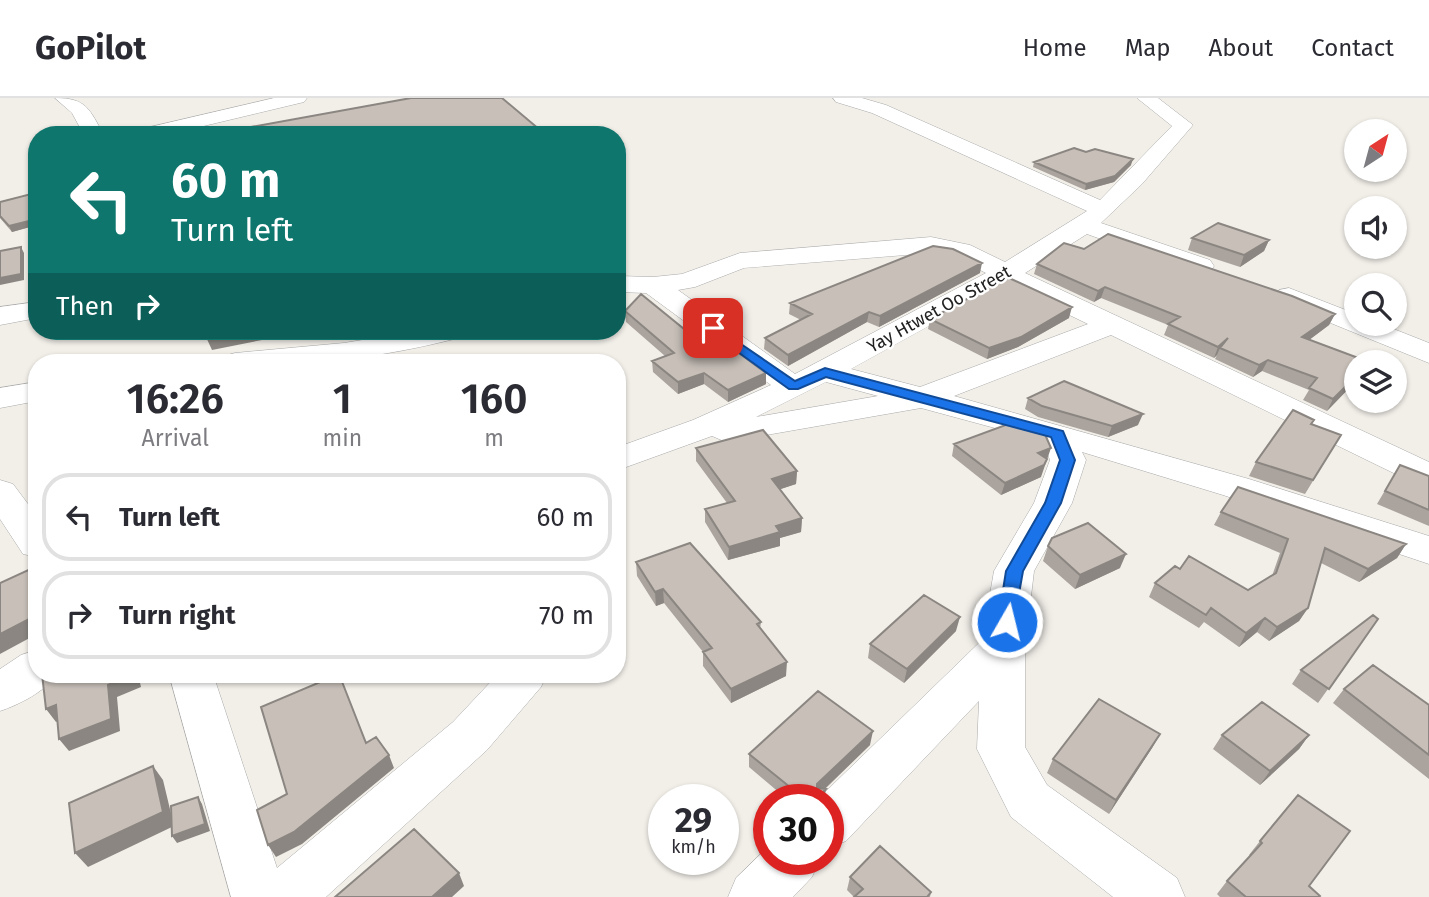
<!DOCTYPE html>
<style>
body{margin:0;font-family:"Fira Sans",sans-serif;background:#f2f2f3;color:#2b2b33;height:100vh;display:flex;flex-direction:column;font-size:26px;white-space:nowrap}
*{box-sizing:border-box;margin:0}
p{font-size:23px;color:#7c7c81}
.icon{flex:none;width:38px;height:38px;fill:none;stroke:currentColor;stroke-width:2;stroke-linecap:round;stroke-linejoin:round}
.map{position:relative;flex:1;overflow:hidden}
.sheet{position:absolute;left:28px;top:256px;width:598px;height:329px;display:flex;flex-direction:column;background:#fff;border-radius:28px;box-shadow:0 2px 5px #0004}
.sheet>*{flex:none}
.banner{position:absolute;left:28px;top:28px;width:598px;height:214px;border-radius:28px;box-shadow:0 2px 5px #0004;background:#0f766e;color:#fff;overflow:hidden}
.needle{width:46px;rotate:36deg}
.tools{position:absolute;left:1344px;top:21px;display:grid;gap:14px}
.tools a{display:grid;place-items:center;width:63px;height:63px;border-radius:50%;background:#fff;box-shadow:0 2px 5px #0004;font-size:35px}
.speed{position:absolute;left:648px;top:686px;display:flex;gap:14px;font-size:35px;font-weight:700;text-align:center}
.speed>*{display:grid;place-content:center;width:91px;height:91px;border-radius:50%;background:#fff;box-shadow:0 2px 5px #0004;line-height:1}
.speed small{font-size:18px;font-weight:400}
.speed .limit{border:10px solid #d22;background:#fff;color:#111}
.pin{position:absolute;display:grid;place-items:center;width:60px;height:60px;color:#fff;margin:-30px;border-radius:14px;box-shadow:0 4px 10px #0006}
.me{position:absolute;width:77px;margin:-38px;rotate:8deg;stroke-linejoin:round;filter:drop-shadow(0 0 5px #0008)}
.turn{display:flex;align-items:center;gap:24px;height:147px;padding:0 28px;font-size:32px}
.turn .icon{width:91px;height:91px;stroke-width:2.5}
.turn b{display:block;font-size:49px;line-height:60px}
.then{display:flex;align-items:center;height:66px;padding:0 28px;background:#0003;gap:14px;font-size:26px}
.eta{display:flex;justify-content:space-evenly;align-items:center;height:119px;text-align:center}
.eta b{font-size:42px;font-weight:600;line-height:49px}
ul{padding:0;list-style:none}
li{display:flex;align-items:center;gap:21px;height:88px;margin:0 14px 10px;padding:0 14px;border:4px solid #e1e1e2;border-radius:28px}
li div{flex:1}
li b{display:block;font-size:26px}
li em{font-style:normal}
header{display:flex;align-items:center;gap:42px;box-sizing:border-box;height:98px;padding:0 35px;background:#fff;border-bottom:2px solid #e1e1e2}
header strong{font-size:33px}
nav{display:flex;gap:38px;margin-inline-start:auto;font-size:24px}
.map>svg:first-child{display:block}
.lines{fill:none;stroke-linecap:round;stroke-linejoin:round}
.minor-casing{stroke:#a9a9a9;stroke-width:1}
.minor{fill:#fff;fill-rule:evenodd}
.wall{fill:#aba49e}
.shaded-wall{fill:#8b8681}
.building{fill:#c7bfb8;stroke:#8b8681;stroke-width:2}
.route{fill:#1a73e8;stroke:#114b97;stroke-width:2}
.labels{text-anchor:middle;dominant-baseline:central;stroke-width:5;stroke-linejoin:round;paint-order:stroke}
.far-street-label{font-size:18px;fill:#222;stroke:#fff}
</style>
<header>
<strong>GoPilot</strong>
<nav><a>Home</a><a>Map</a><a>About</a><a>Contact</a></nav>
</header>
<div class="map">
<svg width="1429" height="799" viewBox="0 0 1429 799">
<rect width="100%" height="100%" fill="#f2efe9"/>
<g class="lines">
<defs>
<path id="minor" d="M55,0C87,0 89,11 104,37H84L72,15Z
M274,0H307L304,4L166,37H130L133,33Z
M833,0H862L886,7L1100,102L1172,28L1137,0H1158L1193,27L1142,86L1101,125L1210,162L1214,168L1210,174L1201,176L1192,174L1087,136L1025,175L1429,364V389L1416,386L1111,237L954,298L1249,381L1429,438V466L1223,397L1082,354L1086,362L1072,405L1034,473L1025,549V649L1047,687L1177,780L1185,799H1113L1011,719L977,651L979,603L846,743L828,750V702H817L982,542L994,473L1034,405L1050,362L1043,343L921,310L726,344L712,338L618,372V349L693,322L771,287L646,195L618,194V178L653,179L682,176L740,155L931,139L970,147L1005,164L1087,113L872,15L836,4ZM931,155L952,158L986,175L795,276L678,192L695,189L744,170ZM1005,186L1088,226L920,289L851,271ZM826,284L878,298L756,319Z
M1289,190L1356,216V226H1381L1429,245V265L1279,204L1275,198L1279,192Z
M37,204V220L0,227V209Z
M417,233H467L462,239C378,261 307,268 220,264L224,258L235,255L344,245Z
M37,284V303L0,310V290Z
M0,382L13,386L37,418V459L23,456L0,421Z
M37,552V576H56C47,593 18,607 0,613V571L21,557Z
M169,576H213L277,770L453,624L498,576H547L541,589L487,652L326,799H231Z
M768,749V761H820L812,779L793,799H728L736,780Z"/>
</defs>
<use href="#minor" class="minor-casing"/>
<use href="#minor" class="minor"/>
</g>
<path class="wall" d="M1086,54L1131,67L1114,84L1085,92L1033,69L1034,64Z
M37,102V127L12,134L0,120V104Z
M1192,140L1269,142L1264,153L1240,169L1188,152Z
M1084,151L1335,216L1329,227L1309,242L1356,264V283L1327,313L1303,302L1309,292L1262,273L1253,279L1215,261L1217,257L1214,260L1164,237L1168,227L1101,200L1094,204L1034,176L1037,166Z
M980,175L879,229L867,224L788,268L764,251L765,240L801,222L789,216L790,205Z
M625,213L705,248L766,286L728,304L704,286L678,296L653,274L652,263L665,258L626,224Z
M1069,220L1018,249L987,261L928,231L930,221Z
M1028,300L1138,327L1108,339L1038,319L1025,311Z
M1312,326L1341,337L1305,396L1249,378L1256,364Z
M954,346L1041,379L1001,397L952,358Z
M696,350L797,373L796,386L780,391L802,420L801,434L780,440V448L728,462L705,424V411L727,405L696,363Z
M1400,367L1429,378V428L1377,406Z
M1221,414L1406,446L1397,460L1359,484L1321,465L1308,510L1299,523L1269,543L1257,534L1239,549L1204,524L1199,530L1149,499L1155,485L1180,471L1248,492L1272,478L1280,455L1214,427Z
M1048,448L1120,470L1075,491L1043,463Z
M636,464L761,524L760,531L786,578L731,605L703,568V554L664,505L656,508L637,478Z
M1378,521L1318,605L1292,586L1301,572Z
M956,533L904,585L868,560L870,546Z
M1344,591L1429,607V681L1333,605Z
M1160,636L1152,650L1109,716L1047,675L1053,661Z
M1222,637H1309L1299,651L1260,687L1213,651Z
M870,647L825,691L824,702H788L749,669V656Z
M1260,743L1309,788L1319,799H1220L1217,796L1227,783L1251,758L1249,757Z
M850,779L931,794L930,799H854L847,792Z"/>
<path class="shaded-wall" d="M1133,61L1131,67L1114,84L1085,92L1086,86Z
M37,121V127L12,134L9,128Z
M1269,142L1264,153L1240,169L1244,157Z
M21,149L24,155V182L0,187V180Z
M982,165L980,175L879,229L880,218Z
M1105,189L1101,200L1094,204L1098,193Z
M1072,209L1069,220L1018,249L987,261L989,250Z
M869,214L867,224L788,268V257Z
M1335,216L1329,227L1297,251L1302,239Z
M77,233H112L70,242L67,235Z
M239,233H260L262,242L212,252L206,239Z
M1228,240L1220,250L1217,257L1214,260L1218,249Z
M1268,262L1262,273L1253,279L1259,267Z
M704,275V286L678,296V284Z
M766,275V286L728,304V292Z
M1356,278V283L1327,313L1333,301Z
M1143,316L1138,327L1108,339L1112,328Z
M1051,350L1041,379L1001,397L1005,385L1038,355Z
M797,373L796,386L772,394V381Z
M802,420L801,434L780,440V448L728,462L729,449L776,428Z
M1406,446L1397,460L1359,484L1368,471Z
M1126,456L1120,470L1075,491L1080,477Z
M663,491L664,505L656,508L655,494Z
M1308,510L1299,523L1269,543L1277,529Z
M37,517V536L0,556V536Z
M960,519L956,533L904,585L907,571Z
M1265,520L1257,534L1239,549L1246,535Z
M787,564L786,578L731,605V591Z
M132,576H138L141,589L117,599L120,633L69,653L59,641L108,587Z
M56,607L66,620L56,624L46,611Z
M873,633L870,647L815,700L817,686Z
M1160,636L1152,650L1109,716L1116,702Z
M1309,637L1299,651L1260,687L1270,673Z
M389,657L394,670L302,746L276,759L268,747Z
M153,668L163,682L174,728L88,769L75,755Z
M826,691L824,702H815Z
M198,699L202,706L210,733L177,745L172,738Z
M459,775L464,788L452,799H432Z"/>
<path class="building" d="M411,0H502L546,37H207Z
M1074,50L1086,54L1095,51L1133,61L1115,78L1086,86L1034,64Z
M31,96L37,102V121L9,128L0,118V104Z
M1218,125L1269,142L1244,157L1192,140Z
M1108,136L1292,198L1335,216L1302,239L1369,264H1356V278L1333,301L1309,290L1317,280L1268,262L1259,267L1220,250L1228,240L1218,249L1168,226L1180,219L1105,189L1098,193L1037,166L1064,145L1084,151Z
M933,148L953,151L982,165L880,218L869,214L788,257L765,240L812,216L790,205Z
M21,149V176L0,180V153Z
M1007,179L1072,209L1021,239L989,250L930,221Z
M641,196L705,248L721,242L766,275L728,292L704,275L678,284L652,263L674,255L625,213Z
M206,233H239L206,239Z
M1064,283L1143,316L1112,328L1042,308L1028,300Z
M1293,312L1314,322L1311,326L1341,337L1313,382L1256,364Z
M1011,325L1044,334L1051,350L1038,355L1047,361L1044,367L1005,385L954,346Z
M763,332L797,373L772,381L802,420L776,428L780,434L729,449L705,411L735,403L696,350Z
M1400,367L1429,378V412L1385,393Z
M1238,389L1406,446L1368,471L1325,450L1308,510L1277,529L1265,520L1246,535L1211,510L1206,517L1155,485L1175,468L1180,471L1189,458L1248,492L1276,475L1288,441L1221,414Z
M1088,425L1126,456L1080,477L1048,448L1052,440Z
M690,445L761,524L757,526L787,564L731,591L703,554L712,550L663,491L655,494L636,464Z
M37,468V517L0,536V485Z
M924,497L960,519L907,571L870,546Z
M1373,517L1378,521L1329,591L1301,572Z
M1373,567L1429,607V657L1344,591Z
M42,576H132V577L108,587L111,621L59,641L56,607L46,611Z
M339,576L366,645L376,639L389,657L294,734L268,747L257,712L287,696L261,609Z
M818,593L873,633L817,686V690L826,691L815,702H806L749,656Z
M1099,601L1160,636L1116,702L1053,661Z
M1262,604L1309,637L1270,673L1222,637Z
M153,668L163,714L75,755L69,705Z
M1298,697L1350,733L1309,788L1320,798L1319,799H1246L1227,783L1262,745L1260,743Z
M198,699L205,726L172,738L171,708Z
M414,731L459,775L432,799H335Z
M880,748L931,794L927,799H854L863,791L850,779Z"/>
<path class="route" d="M713,227L795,283L825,270L1063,333L1075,362L1061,405L1023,473L1013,529H1000L998,524L1006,473L1045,405L1060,362L1051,339L826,279L798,291H789L709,233V228Z"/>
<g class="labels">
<g class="far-street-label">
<text transform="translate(939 211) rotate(-29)">Yay Htwet Oo Street</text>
</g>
</g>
</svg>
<div class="tools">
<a><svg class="needle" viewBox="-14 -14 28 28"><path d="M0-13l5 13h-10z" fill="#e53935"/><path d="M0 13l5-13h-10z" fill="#7c7c81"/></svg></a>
<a><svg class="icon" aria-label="sound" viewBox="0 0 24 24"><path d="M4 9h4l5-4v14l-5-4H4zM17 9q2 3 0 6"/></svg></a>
<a><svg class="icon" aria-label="search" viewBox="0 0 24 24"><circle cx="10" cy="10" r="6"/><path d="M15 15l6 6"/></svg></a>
<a><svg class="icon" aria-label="layers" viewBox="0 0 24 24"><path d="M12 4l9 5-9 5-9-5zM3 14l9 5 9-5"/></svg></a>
</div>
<div class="speed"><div>29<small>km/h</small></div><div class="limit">30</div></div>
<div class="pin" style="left:713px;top:230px;background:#d93025"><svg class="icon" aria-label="arrive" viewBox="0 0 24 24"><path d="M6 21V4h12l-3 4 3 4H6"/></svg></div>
<svg class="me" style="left:1007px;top:524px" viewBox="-20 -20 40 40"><circle r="17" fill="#1a73e8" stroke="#fff" stroke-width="3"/><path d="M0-11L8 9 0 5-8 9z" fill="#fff"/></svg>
<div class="banner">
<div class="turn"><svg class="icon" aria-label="left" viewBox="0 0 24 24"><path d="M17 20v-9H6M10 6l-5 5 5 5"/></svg><div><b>60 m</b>Turn left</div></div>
<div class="then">Then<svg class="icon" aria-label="right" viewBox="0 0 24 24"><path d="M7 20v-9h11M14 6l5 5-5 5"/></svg></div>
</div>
<section class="sheet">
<div class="eta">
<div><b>16:26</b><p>Arrival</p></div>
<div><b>1</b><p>min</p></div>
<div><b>160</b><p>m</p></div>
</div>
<ul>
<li><svg class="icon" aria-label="left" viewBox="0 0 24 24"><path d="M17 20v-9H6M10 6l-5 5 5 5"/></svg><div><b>Turn left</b></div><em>60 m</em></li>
<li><svg class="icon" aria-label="right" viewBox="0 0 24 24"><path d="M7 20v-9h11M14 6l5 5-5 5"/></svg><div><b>Turn right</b></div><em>70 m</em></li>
</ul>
</section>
</div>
